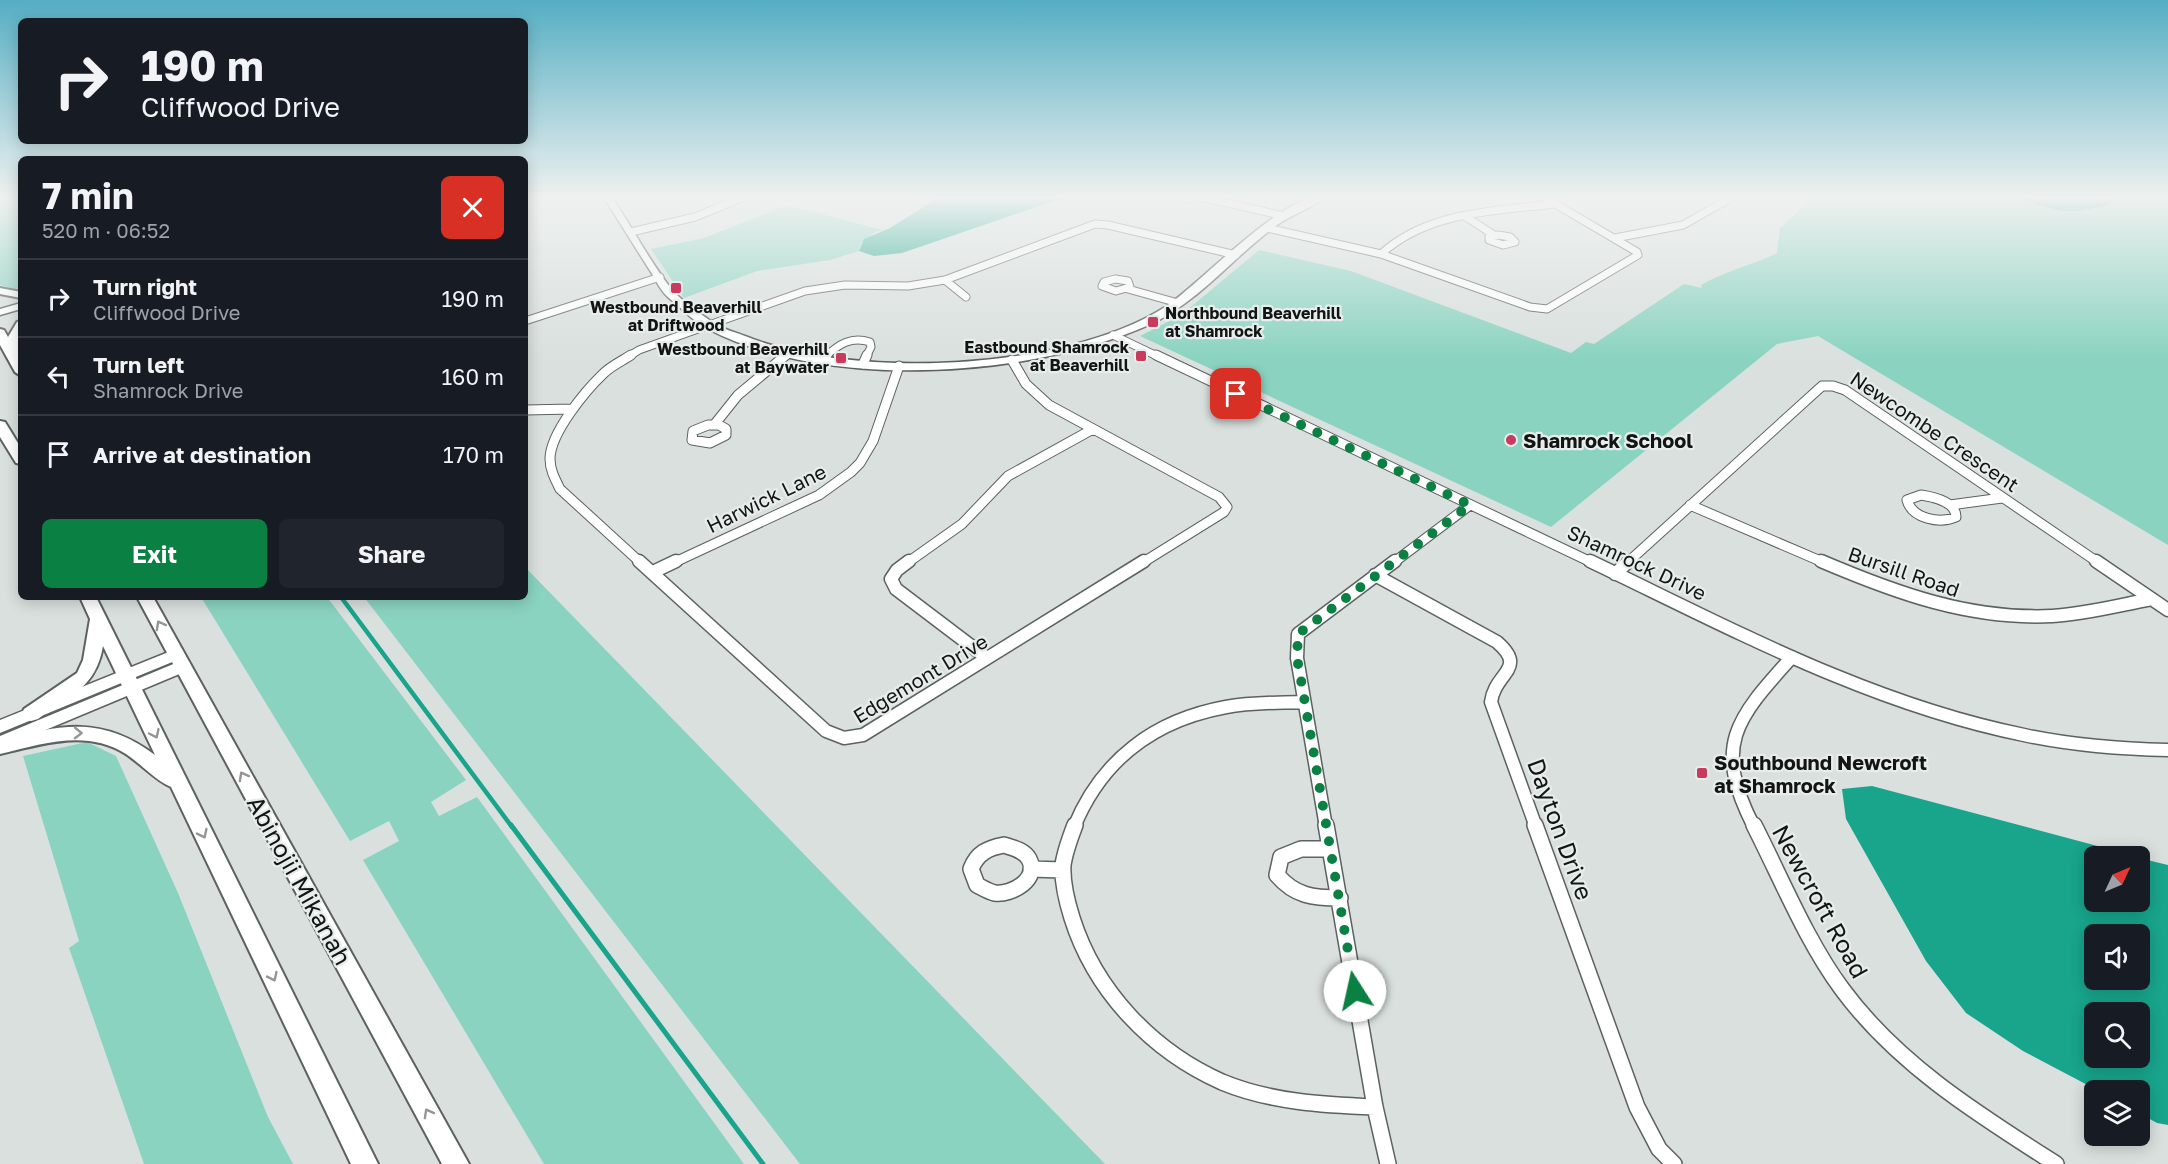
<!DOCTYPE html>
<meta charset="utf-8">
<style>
body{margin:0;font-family:"Golos Text",sans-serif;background:#20242c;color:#f1f3f6;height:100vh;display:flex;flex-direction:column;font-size:22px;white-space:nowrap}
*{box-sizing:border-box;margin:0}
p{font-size:20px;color:#9ea1a6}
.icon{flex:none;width:33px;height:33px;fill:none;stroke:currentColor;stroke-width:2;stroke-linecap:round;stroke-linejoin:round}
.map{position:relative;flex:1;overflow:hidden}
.details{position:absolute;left:18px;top:156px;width:510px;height:444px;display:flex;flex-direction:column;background:#171b24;border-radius:9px;box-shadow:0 3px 15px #0003}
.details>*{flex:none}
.banner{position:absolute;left:18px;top:18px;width:510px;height:126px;border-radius:9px;box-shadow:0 3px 15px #0003;background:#171b24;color:#f1f3f6;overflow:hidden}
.needle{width:39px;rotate:46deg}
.buttons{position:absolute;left:2084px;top:846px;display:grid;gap:12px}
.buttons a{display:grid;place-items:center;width:66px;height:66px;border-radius:9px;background:#171b24;box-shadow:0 3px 15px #0003;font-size:30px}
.pin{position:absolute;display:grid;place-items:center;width:51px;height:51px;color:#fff;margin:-26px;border-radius:12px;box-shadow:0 3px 9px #0006}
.me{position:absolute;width:66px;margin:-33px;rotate:350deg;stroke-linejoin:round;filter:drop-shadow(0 0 4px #0008)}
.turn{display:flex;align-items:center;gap:21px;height:126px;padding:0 24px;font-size:27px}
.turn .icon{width:78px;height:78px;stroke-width:2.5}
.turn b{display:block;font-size:42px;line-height:51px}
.round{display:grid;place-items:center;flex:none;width:63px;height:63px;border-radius:9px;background:#20242c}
.summary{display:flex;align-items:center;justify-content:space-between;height:102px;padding:0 24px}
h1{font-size:36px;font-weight:700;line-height:45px}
.cta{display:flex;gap:12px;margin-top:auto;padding:12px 24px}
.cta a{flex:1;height:69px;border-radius:9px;background:#0b8043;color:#fff;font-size:24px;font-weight:700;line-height:69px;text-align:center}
.cta a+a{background:#20242c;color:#f1f3f6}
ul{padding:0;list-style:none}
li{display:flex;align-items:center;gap:18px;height:78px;padding:0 24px;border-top:2px solid #363941}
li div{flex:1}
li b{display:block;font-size:22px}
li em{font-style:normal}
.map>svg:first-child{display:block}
.green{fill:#8ad3c0}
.water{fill:#18a58c;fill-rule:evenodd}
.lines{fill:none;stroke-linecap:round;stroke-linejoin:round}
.stream-far1{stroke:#18a58c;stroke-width:4.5}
.stream{stroke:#18a58c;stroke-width:5}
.street-far3-casing{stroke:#5b6260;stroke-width:9}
.street-far2-casing{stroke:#5b6260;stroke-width:11}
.street-far1-casing{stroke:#5b6260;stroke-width:15}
.street-casing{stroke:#5b6260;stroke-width:18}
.secondary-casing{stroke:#5b6260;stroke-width:3}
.primary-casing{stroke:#5b6260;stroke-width:4}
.street-far3{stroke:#fff;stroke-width:7}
.street-far2{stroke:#fff;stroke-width:9}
.street-far1{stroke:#fff;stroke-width:12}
.street{stroke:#fff;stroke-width:15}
.secondary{fill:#fff;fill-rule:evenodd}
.primary{fill:#fff;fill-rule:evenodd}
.oneway{stroke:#949695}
.route{stroke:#0b8043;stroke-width:10;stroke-dasharray:0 18}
.poi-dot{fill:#c93a5c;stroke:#e6edeb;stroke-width:2}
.labels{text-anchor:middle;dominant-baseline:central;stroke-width:4.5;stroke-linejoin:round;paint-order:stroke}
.far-poi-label{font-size:16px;font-weight:bold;fill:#121514;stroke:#e6edeb;text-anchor:end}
.street-label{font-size:20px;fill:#121514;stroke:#e6edeb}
.poi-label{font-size:20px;font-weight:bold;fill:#121514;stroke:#e6edeb;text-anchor:start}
.near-street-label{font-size:24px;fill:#121514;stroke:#e6edeb}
</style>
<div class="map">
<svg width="2168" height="1164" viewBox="0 0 2168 1164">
<rect width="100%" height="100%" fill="#d9e0de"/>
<path class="green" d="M0,196H21V291L0,285Z
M1820,196H2168V545L1818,336L1777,344L1551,527L1140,336L1181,315L1259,250L1351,271L1571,353L1586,342L1594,344L1684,284L1702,288L1701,285C1727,270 1751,266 1777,253L1780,228L1806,204Z
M787,205L883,230L875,232L861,243L859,251L830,260L757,271L684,298L651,249L704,238Z
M525,567L1105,1164H800L364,597H525Z
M201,597H327L466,780L431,802L439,816L477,797L744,1164H544L363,860L399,841L389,821L350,841Z
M87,742L116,756L178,893L268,1117L293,1164H144L69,948L79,941L23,756Z"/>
<path class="water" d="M941,196H1092L1063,198L902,253L874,256L859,251L864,239L890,228Z
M2017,196H2117L2106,206L2078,211H2062L2041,206Z
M1872,786L2135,856H2094V902H2139V858L2168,865V1125L2157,1123L2139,1113V1090H2097L2023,1051L1966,1013L1926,961L1846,819L1842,789ZM2094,934H2139V980H2094ZM2094,1012H2139V1058H2094Z"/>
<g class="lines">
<path class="stream-far1" d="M341,597L512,827"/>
<path class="stream" d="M511,825L763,1164"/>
<defs>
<path id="street-far3" d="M1175,196L1188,199L1202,196
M609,197L619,196
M1201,197L1284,216
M1466,217L1494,235
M1267,228L1381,254L1530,307L1547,309L1638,255L1637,252L1542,196
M631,232L695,217L746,196
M1498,235L1510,237L1515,242L1503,245L1489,240V237Z
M1615,238L1683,225L1734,196
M1381,254C1428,211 1495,211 1555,204
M1115,279L1128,281L1130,287L1116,291L1102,286L1104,282Z
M945,280L966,297
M1128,289L1178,303
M525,321L660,277
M1113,335L1159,357
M628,357L639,350L805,291L845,285L908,286L945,280L1095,224L1108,225L1236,255
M784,357L788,354
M825,357C839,344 851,336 870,342L871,347L866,357"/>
<path id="street-far2" d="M631,355C622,361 611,366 604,373C586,390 550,433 550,459C550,470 555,479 560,489L641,563
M1156,355L1593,563
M822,360L827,355
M1012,360L1026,384L1049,405L1219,497L1227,507L1224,512L1142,563
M863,364L867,355
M525,410L573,409
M708,425H719L726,429V435L710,443L692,440L693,431Z
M714,425L738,395L786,355
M1921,495C1934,497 1956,502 1956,517C1940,524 1912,519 1907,500Z
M1690,505L1825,563
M1950,505L2002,498
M673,563L819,495L851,472L860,463L873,441L899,366
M907,563L962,524L1008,476L1093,429
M1393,563L1470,505
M1627,563L1822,386H1833L1845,390L2099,563"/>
<path id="street-far1" d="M639,561L826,731L844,738L863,735L1144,561
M909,561L897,570L891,579L896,589L987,658
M1590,561C1730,628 1870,704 2024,735C2071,745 2119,749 2168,750
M1821,561C1896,593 1970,620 2052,616C2086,614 2119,605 2152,599
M2096,561L2168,610
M653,572L676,561
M1615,574L1629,561
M1375,575L1497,642C1528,669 1495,672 1491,702L1536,827
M1074,827C1102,759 1155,720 1226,707C1252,702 1278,703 1304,702
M1326,827L1297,658L1298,634L1395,561
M1754,827C1712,745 1736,719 1792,657"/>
<path id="street" d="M1075,825C1070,838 1065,851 1063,865C1062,882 1067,902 1072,918C1095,991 1152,1051 1222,1082C1270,1102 1324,1105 1375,1107
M1326,825L1375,1107L1388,1164
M1535,825L1637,1107L1659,1149L1674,1164
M1754,825C1781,878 1807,942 1842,989C1897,1064 1979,1115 2056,1164
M1004,845C1013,848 1024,850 1029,859C1040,879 1012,895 995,893C989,892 983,888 977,885L971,869C977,853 988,848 1004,845Z
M1329,849H1301L1281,857L1277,875C1295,896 1313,898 1340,898
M1031,869L1062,870"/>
<path id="secondary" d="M603,196H611C631,225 651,264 673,291C683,302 700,313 712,322C722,329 735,332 745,336C854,380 1065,371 1165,307C1203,282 1284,191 1327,196C1315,207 1292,214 1277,225C1234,256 1198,303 1149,325C1030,378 826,391 708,329C694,322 681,308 669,298C660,291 655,278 649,269C633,244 618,220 603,196Z
M21,303V309L0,315V309Z
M176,649L182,650L184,654L182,658L0,733V720Z
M183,660L189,662L191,666L189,670L0,749V736Z"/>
<path id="primary" d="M0,288L21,292V298L0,294Z
M21,321V376L15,372L0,345V329L4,330L8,337L17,322Z
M0,421L5,422L21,448V464L16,463L0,437Z
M80,597H96L378,1164H351L171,787C155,780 141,764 126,754C86,729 43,744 0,754V740C61,725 101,715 155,755L103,646C96,688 69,696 38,719L31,721L24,719L22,714L24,709L77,673L83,660L90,619Z
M137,597H153L469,1164H442Z"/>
</defs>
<use href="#street-far3" class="street-far3-casing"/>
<use href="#street-far2" class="street-far2-casing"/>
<use href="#street-far1" class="street-far1-casing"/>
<use href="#street" class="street-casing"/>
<use href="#secondary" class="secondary-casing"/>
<use href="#primary" class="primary-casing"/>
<use href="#street-far3" class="street-far3"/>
<use href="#street-far2" class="street-far2"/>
<use href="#street-far1" class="street-far1"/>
<use href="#street" class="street"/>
<use href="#secondary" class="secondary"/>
<use href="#primary" class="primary"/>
</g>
<defs><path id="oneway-chevron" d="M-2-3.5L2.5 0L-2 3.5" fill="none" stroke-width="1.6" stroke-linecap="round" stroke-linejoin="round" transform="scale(1.5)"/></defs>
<g class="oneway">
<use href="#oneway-chevron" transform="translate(160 625) rotate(-119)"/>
<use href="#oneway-chevron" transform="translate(78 733) rotate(1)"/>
<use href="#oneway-chevron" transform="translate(155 734) rotate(65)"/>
<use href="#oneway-chevron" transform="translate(243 776) rotate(-119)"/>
<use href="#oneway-chevron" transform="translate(203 834) rotate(64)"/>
<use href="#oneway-chevron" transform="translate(273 977) rotate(64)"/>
<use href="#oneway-chevron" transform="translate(428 1113) rotate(-119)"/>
</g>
<linearGradient id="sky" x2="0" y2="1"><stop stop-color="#55aec3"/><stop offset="0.55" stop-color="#eef1f0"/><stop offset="1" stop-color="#eef1f0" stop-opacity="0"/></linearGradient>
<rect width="2168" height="359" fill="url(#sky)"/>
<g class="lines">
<path class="route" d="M1236,394L1470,505L1298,634L1297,658L1301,680L1355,991"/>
</g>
<g class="poi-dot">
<rect x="670" y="282" width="12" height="12" rx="3"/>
<rect x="1147" y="316" width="12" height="12" rx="3"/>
<rect x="1135" y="350" width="12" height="12" rx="3"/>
<rect x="835" y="352" width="12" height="12" rx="3"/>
<circle cx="1511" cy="440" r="6"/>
<rect x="1696" y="767" width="12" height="12" rx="3"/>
</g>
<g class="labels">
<g class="far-poi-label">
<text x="676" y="307" text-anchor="middle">Westbound Beaverhill<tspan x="676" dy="18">at Driftwood</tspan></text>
<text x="1165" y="313" text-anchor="start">Northbound Beaverhill<tspan x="1165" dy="18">at Shamrock</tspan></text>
<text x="1129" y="347">Eastbound Shamrock<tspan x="1129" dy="18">at Beaverhill</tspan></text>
<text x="829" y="349">Westbound Beaverhill<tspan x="829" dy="18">at Baywater</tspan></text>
</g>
<g class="street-label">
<text transform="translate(1935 431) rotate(34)">Newcombe Crescent</text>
<text transform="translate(766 498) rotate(-26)">Harwick Lane</text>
<text transform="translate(1637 562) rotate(25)">Shamrock Drive</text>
<text transform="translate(1904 571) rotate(19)">Bursill Road</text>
<text transform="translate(920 678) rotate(-31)">Edgemont Drive</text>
</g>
<g class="poi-label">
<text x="1523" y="440">Shamrock School</text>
<text x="1714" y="762">Southbound Newcroft<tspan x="1714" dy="23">at Shamrock</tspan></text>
</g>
<g class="near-street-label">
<text transform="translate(1561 829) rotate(70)">Dayton Drive</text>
<text transform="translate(300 880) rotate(61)">Abinojii Mikanah</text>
<text transform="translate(1821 901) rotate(61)">Newcroft Road</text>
</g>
</g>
</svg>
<div class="buttons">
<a><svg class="needle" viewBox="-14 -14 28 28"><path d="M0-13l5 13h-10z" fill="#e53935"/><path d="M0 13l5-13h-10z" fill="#9ea1a6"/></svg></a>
<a><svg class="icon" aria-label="sound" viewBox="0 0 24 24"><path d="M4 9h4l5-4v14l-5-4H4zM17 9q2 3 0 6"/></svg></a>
<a><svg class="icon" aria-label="search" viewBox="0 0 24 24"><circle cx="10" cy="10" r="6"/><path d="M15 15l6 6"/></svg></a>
<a><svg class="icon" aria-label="layers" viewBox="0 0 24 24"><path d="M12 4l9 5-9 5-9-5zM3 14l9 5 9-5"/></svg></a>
</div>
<div class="pin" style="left:1236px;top:394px;background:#d93025"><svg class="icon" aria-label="arrive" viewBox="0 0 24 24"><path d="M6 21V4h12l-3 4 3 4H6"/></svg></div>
<svg class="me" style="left:1355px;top:991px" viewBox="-20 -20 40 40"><circle r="19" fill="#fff"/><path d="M0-13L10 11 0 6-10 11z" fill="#0b8043"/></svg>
<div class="banner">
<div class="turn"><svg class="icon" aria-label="right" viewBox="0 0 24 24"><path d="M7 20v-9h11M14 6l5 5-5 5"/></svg><div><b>190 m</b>Cliffwood Drive</div></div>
</div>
<section class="details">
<div class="summary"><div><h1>7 min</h1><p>520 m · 06:52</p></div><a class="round" style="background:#d93025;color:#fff"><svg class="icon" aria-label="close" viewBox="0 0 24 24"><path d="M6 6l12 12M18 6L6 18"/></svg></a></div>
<ul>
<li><svg class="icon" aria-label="right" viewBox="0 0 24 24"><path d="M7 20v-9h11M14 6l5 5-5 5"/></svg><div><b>Turn right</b><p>Cliffwood Drive</p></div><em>190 m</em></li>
<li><svg class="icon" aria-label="left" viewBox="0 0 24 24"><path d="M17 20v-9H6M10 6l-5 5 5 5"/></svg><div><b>Turn left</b><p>Shamrock Drive</p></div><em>160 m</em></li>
<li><svg class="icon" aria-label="arrive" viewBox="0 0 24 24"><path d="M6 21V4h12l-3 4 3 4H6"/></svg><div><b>Arrive at destination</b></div><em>170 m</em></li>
</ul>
<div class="cta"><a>Exit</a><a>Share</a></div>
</section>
</div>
